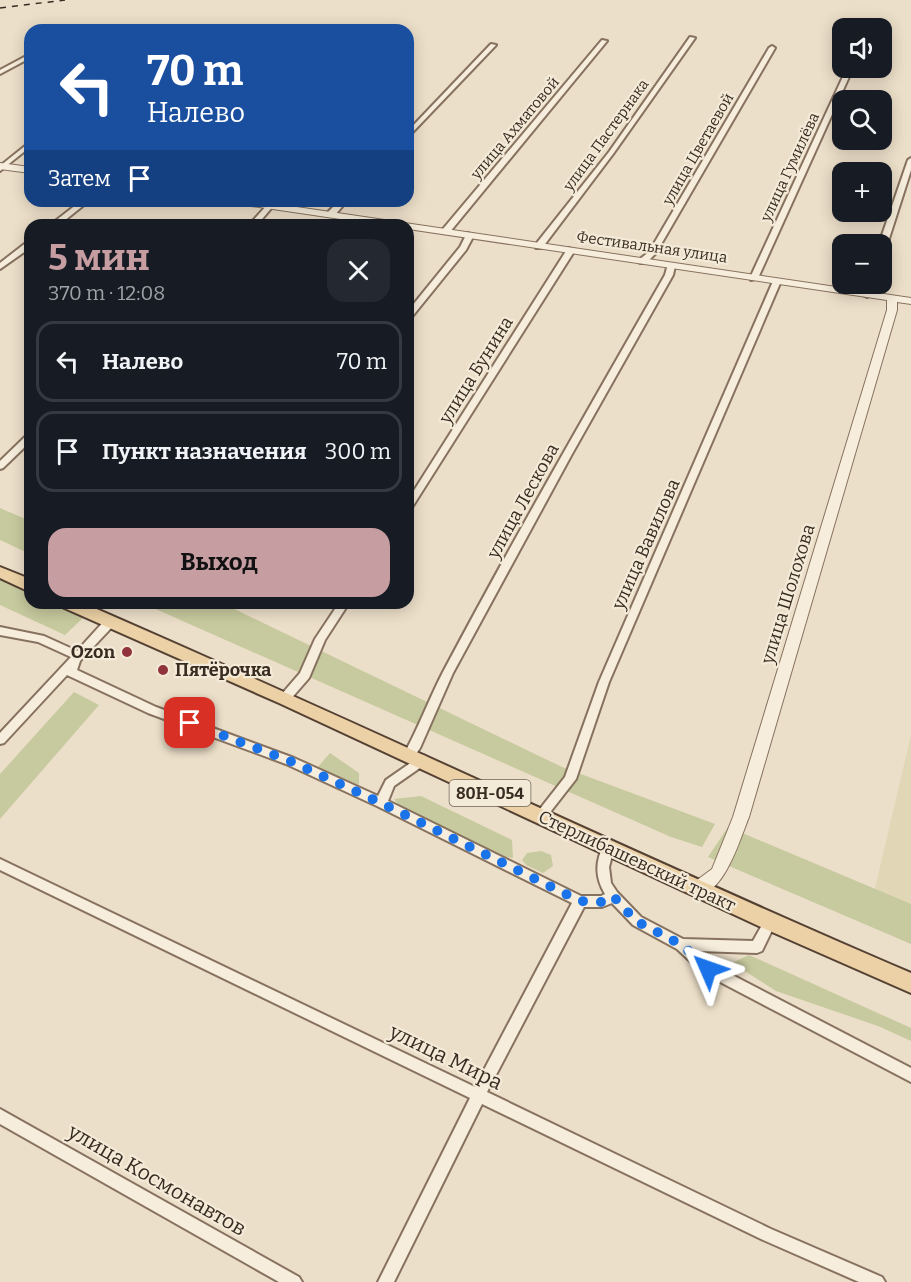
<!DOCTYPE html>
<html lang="ru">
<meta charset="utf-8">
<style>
body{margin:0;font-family:Bitter,serif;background:#242831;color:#f1f3f6;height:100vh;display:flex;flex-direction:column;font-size:22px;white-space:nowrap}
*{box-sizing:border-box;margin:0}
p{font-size:20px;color:#9ea1a6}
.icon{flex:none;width:33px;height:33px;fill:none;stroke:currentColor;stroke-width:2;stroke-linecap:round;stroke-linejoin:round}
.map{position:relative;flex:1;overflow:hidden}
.side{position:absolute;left:24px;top:219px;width:390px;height:390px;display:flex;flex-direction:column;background:#171b24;border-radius:18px;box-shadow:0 3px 15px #0003}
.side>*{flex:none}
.banner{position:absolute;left:24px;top:24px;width:390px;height:183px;border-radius:18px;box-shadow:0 3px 15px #0003;background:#1a4fa0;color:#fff;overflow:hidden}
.fabs{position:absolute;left:832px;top:18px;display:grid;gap:12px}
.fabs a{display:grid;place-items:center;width:60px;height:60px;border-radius:12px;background:#171b24;box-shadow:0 3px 15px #0003;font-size:30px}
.pin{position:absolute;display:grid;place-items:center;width:51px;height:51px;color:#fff;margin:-26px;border-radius:12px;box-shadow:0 3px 9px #0006}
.me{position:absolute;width:66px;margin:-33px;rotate:313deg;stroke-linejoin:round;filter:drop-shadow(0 0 4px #0008)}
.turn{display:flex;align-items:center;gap:21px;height:126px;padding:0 24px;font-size:27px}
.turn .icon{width:78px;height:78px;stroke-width:2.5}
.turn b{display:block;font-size:42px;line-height:51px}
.then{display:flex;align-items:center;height:57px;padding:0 24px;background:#0003;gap:12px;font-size:22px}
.round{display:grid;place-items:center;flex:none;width:63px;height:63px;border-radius:18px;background:#242831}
.overview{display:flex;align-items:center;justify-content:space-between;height:102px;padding:0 24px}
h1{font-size:36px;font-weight:700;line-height:45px;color:#c69da1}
.action{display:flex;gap:12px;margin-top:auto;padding:12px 24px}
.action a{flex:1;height:69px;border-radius:18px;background:#c69da1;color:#111;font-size:24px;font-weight:700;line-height:69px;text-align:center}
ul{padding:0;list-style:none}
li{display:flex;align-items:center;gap:18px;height:81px;margin:0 12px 9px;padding:0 12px;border:3px solid #363941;border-radius:18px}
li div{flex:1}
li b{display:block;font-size:22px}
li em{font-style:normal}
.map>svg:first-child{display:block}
.farmland{fill:#e1d7b7}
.green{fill:#c7c99e}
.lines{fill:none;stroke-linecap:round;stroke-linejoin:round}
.minor-casing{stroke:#87725f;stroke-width:4}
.tertiary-casing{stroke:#87725f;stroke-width:2}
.primary-casing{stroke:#554133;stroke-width:4}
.minor{fill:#f7eddc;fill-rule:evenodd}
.tertiary{fill:#f7eddc;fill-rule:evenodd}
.primary{fill:#ebd1a5;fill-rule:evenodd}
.rail{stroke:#382b21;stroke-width:1.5;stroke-dasharray:6 6;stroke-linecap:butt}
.route{stroke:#1a73e8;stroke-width:10;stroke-dasharray:0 18}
.poi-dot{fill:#91333a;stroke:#f4ead8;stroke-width:2}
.labels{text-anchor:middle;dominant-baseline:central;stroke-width:4.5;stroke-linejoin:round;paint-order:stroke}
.far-street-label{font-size:15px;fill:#382b21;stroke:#f4ead8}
.shield{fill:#f4ead8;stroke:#706458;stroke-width:1.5}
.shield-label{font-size:16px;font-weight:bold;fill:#382b21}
.street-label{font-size:18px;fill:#382b21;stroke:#f4ead8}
.poi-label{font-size:18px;font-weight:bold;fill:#382b21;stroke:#f4ead8;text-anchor:end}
.near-street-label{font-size:21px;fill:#382b21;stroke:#f4ead8}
</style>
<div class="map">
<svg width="911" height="1282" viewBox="0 0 911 1282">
<rect width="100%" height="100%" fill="#ecdfc9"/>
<path class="farmland" d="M911,735V907L874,892Z"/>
<path class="green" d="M0,508L30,521V554L0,540Z
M0,578L30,591V603H56L85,616L65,635L0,605Z
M142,603H222L562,767L715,824L702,847L671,837Z
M74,692L99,705L0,819V774Z
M330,753L359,773V785L317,768Z
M421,796L512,840L513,858L506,857L400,807L394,799Z
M728,827L911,904V944L708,857Z
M541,851L551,855L553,866L543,873L526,865L522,860L527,853Z
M749,955L911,1028V1041L878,1026L776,991L732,963Z"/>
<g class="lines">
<defs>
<path id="minor" d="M690,37L695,38L613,154L542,248H536V244L609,152Z
M602,40L607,41L449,233H443V229Z
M491,44L496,45L408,137V131Z
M772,46L775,48L656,253L646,263H640V259L649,252L769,48Z
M30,54V58L0,74V70Z
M847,68H853L758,278L751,280L750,278Z
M30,142V147L0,171V166Z
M911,158V170L886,248L882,250V244H879L908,160Z
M81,201H89L59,225H50Z
M339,201H347L334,216H328V212Z
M268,204L274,205L257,225H249Z
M467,233L474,235L466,250L411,318H408V311L460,247Z
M27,242H30V248L0,269V263Z
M568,248L575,250L411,509L408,510V500Z
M668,264L675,266L673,275L572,454L453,673L420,748L414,757L410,759L406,757L404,754C419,727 429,699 443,672C514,538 590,406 665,275Z
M774,279L781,281L609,682L576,779L544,820L540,822L536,820L534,817L536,814L565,777L599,682Z
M866,284H874L871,295L867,297L863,295Z
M30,434V442L3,468L0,469V461L27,435Z
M339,603H349L325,640L309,678L289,701H281L280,698L281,695L300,673L315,639Z
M110,618L115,622L114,625L80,661L77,670L156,707L294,758L378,796L386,780L419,757L423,755L427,757L429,760L427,763L394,786L388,801L581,896H601L605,894C595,877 595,862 604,844L608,843L612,844L614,848L609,867L611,883L617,892L641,917L683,939L753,941L766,918L770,916L774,918L776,922L762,951L757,953L698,951L713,965L911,1068V1082L703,973L677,949L633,925L612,903L602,907H584L487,1092L771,1229L882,1277L885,1282H859L761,1239L482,1104L394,1282H378L470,1098L0,870V859L475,1087L572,903L377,806L286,764L148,713L67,675L4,743L0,744V733L71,657L38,642L0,635V627L44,636L77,651L106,619Z
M0,1109L299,1277L302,1282H279L0,1124Z"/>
<path id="tertiary" d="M0,163L30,167V173L0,169Z
M233,201H256L911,298V304L897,302V310L749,817C741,836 722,903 693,893L691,888L693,883L712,869L733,817L887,310V300L408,229V225H381L238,204Z"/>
<path id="primary" d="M0,567L30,579V592L0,578Z
M60,603H83C360,723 633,854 911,973V993L763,928L279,703L62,607Z"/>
</defs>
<use href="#minor" class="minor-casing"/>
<use href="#tertiary" class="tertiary-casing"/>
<use href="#primary" class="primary-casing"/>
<use href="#minor" class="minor"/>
<use href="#tertiary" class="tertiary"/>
<use href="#primary" class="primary"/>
<path class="rail" d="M0,8L65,0"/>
</g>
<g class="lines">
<path class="route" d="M190,723L290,761L381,803L580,901L602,902L613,896L636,921L682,945L708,969"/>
</g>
<g class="poi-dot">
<circle cx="127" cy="652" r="6"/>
<circle cx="163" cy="670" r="6"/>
</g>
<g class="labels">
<g class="far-street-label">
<text transform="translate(515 128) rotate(-50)">улица Ахматовой</text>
<text transform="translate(606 135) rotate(-54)">улица Пастернака</text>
<text transform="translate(698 149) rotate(-60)">улица Цветаевой</text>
<text transform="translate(790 167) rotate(-65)">улица Гумилёва</text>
<text transform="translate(652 247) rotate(8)">Фестивальная улица</text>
</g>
<rect class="shield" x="449.5" y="780" width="81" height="26" rx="4.5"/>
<g class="shield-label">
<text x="490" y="793">80Н-054</text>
</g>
<g class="street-label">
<text transform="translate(476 370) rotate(-58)">улица Бунина</text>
<text transform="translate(523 501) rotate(-61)">улица Лескова</text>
<text transform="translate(646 544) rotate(-66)">улица Вавилова</text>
<text transform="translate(788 594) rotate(-73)">улица Шолохова</text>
<text transform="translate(637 861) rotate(25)">Стерлибашевский тракт</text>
</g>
<g class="poi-label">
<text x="115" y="652">Ozon</text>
<text x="175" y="670" text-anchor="start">Пятёрочка</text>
</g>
<g class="near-street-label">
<text transform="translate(446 1057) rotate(26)">улица Мира</text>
<text transform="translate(157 1180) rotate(30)">улица Космонавтов</text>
</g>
</g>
</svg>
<div class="fabs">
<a><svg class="icon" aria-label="sound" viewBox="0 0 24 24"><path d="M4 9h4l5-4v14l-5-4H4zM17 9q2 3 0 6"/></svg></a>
<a><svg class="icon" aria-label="search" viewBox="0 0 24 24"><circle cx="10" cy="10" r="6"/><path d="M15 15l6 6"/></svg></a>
<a>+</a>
<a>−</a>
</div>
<div class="pin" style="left:190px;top:723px;background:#d93025"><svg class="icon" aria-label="arrive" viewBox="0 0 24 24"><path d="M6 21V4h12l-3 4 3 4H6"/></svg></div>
<svg class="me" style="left:708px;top:969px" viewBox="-20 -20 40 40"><path d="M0-17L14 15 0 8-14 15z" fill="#1a73e8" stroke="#fff" stroke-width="4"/></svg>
<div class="banner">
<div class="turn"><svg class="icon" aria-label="left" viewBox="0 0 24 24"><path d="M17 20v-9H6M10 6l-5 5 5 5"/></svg><div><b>70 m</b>Налево</div></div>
<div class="then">Затем<svg class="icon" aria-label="arrive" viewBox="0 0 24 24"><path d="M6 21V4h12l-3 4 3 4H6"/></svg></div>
</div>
<section class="side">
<div class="overview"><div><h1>5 мин</h1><p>370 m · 12:08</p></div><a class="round"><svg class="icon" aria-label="close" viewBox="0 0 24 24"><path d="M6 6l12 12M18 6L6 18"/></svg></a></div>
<ul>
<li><svg class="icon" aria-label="left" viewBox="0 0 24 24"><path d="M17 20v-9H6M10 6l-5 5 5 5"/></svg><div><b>Налево</b></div><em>70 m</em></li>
<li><svg class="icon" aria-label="arrive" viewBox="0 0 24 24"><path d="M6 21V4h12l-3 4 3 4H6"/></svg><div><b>Пункт назначения</b></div><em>300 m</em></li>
</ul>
<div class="action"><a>Выход</a></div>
</section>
</div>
